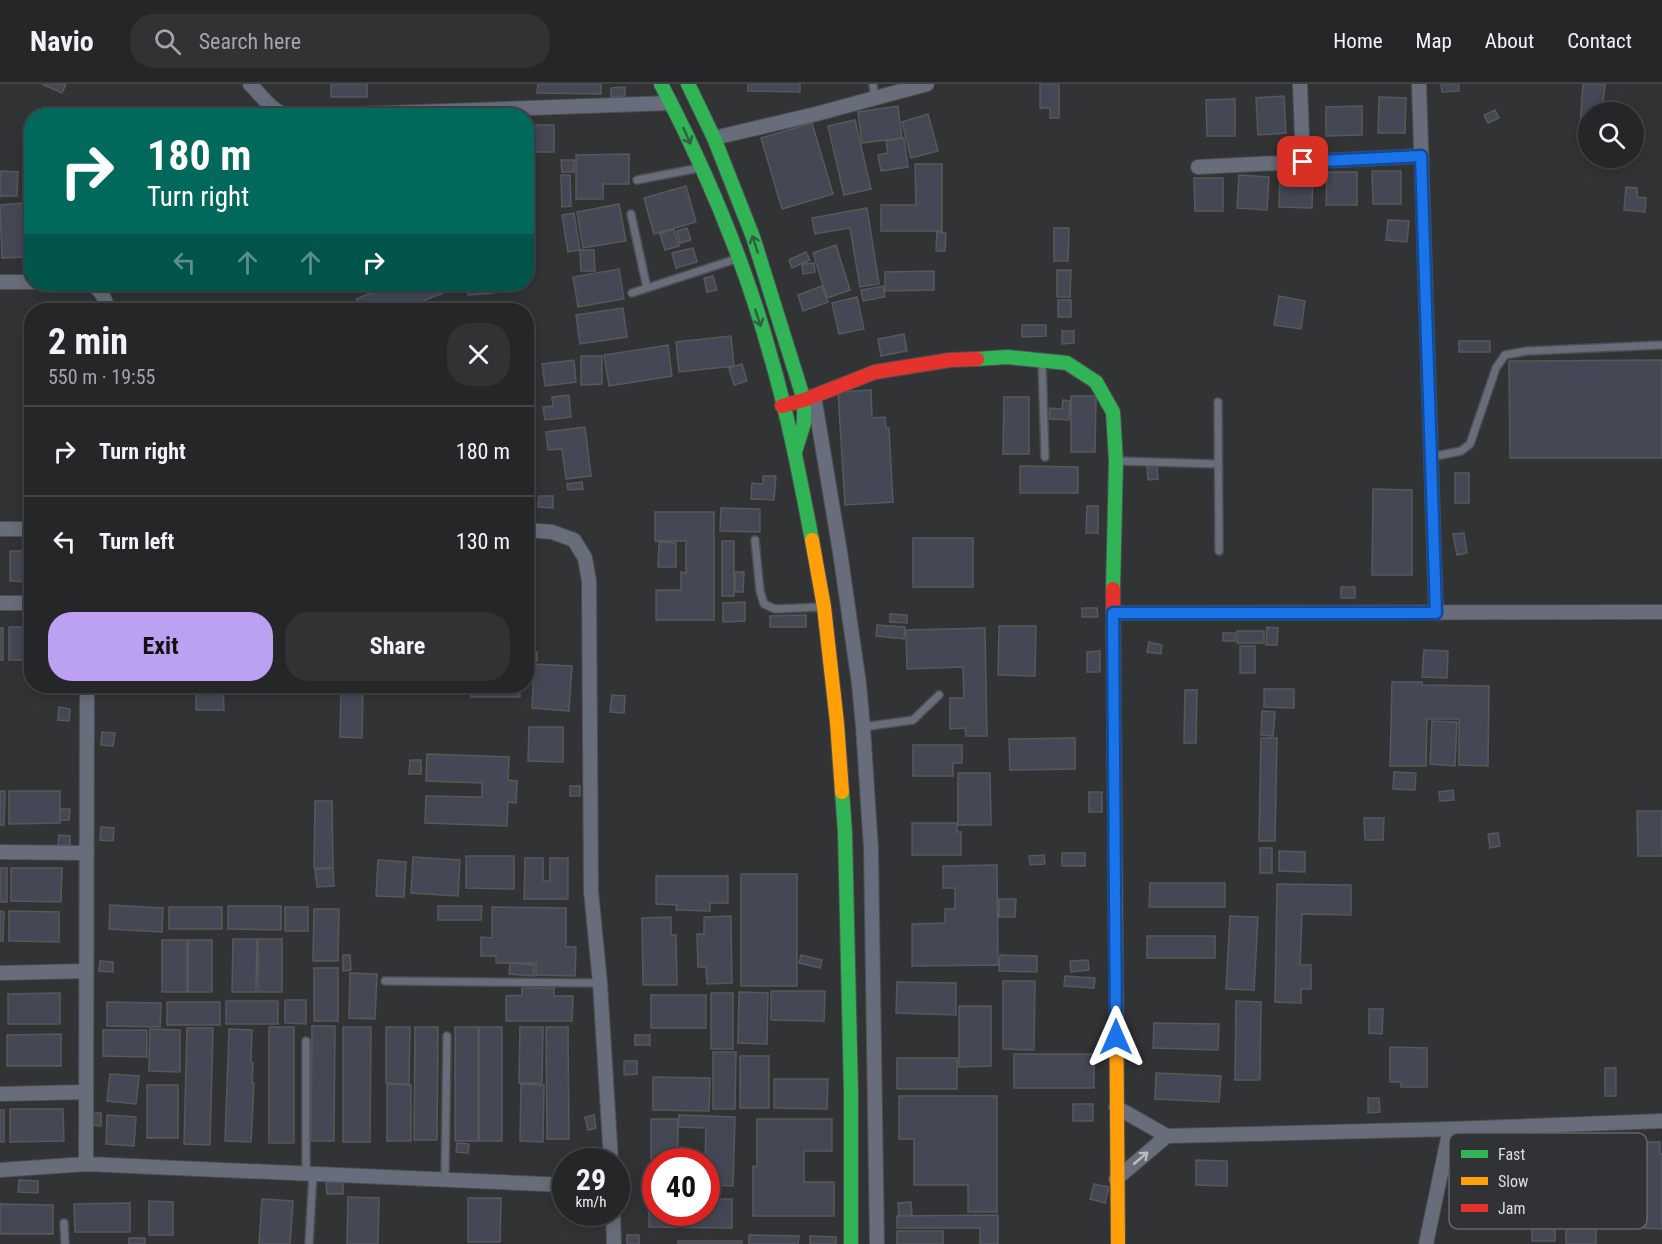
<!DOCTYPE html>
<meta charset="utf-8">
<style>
body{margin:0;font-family:"Roboto Condensed",sans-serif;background:#313234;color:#f1f3f6;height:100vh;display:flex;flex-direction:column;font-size:22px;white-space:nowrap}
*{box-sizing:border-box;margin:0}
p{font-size:20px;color:#a3a5a8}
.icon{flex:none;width:33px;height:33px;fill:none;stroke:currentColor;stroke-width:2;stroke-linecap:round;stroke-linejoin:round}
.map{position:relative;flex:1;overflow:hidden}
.panel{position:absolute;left:24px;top:219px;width:510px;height:390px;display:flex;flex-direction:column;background:#252628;border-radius:24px;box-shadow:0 3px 15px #0003,0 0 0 2px #424345}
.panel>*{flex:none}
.guide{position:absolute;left:24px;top:24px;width:510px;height:183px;border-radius:24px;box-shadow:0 3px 15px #0003,0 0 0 2px #424345;background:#00695c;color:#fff;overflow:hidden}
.fabs{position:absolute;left:1578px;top:18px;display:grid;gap:12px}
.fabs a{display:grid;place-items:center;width:66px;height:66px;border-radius:50%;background:#252628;box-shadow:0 3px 15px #0003,0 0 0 2px #424345;font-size:30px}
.speed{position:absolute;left:552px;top:1064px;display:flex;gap:12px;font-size:30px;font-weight:700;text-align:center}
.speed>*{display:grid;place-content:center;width:78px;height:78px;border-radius:50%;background:#252628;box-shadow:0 3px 15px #0003,0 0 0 2px #424345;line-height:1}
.speed small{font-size:15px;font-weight:400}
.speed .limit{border:9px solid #d22;background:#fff;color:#111}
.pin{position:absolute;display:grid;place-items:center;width:51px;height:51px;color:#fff;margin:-26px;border-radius:12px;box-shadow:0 3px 9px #0006}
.me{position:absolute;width:66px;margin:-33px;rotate:0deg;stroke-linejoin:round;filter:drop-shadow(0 0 4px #0008)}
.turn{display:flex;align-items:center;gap:21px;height:126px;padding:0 24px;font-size:27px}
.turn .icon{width:78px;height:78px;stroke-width:2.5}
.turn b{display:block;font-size:42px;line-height:51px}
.lanes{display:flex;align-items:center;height:57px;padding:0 24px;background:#0003;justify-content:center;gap:30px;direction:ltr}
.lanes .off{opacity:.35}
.round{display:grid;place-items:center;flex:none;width:63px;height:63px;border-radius:24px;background:#313234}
.head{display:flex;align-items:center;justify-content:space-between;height:102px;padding:0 24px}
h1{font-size:36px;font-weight:700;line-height:45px}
.cta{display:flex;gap:12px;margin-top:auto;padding:12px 24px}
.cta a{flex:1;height:69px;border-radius:24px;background:#bca0f2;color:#111;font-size:24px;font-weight:700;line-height:69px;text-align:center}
.cta a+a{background:#313234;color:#f1f3f6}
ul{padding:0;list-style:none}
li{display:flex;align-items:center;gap:18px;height:90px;padding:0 24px;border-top:2px solid #424345}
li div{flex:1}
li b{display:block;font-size:22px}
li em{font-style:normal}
header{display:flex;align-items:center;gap:36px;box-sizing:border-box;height:84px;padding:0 30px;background:#252628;border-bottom:2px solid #424345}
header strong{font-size:28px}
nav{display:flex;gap:33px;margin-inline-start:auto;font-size:21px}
.search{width:420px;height:54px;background:#313234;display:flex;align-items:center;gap:15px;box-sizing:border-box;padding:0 21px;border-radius:24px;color:#a3a5a8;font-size:22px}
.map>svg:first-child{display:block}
.building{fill:#444855;stroke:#57585a;stroke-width:1.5}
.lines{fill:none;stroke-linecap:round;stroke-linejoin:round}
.lane-casing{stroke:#4d4e50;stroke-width:10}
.street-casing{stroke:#4d4e50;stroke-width:16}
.fast-casing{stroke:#4d4e50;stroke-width:16}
.slow-casing{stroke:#4d4e50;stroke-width:16}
.jam-casing{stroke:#4d4e50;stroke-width:16}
.lane{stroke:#686d7c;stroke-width:7}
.street{stroke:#686d7c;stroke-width:14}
.fast{stroke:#30b455;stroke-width:14}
.slow{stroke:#ff9f0a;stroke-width:14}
.jam{stroke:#e5322d;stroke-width:14}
.oneway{stroke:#306041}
.oneway2{stroke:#b9bcc3}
.route-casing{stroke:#114b97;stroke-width:15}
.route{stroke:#1a73e8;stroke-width:10}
.key{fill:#303236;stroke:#646669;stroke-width:1.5}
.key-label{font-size:16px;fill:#dcdee1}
</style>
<header>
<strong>Navio</strong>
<div class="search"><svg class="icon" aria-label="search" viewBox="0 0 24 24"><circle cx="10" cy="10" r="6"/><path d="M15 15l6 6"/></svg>Search here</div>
<nav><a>Home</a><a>Map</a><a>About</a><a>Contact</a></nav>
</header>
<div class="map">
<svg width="1662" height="1160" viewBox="0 0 1662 1160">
<rect width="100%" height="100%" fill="#313335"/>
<path class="building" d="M42,0H66L62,9Z
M331,0H367V13H331Z
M538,0H601V10L537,9Z
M748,0H800V8L748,7Z
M1040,0H1059V34H1050V24H1040Z
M1441,0H1459V7L1442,8Z
M1583,0H1605L1602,28H1588V42H1580Z
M625,3V12L611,13V4Z
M1284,12L1286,49L1258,51L1256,14Z
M1379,13L1406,14L1405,49H1378Z
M1235,15V52H1207L1206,16Z
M898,22L902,54L862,59L858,28Z
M1362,22V51L1326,52V23Z
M242,26L267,27L266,32H242Z
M1495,26L1499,34L1488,39L1484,31Z
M928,30L938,67L911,74L902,38Z
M855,36L871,105L844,111L828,42Z
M812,39L833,110L782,125L761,54Z
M531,41H554V68H531Z
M904,54L908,83L881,87L878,71L888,69L886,57Z
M629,70V100H603V115H576V71Z
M561,76H574V88H562Z
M915,80H942V147H881V121H916Z
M0,87L18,88L17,112H0Z
M1372,87H1401V120H1373Z
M1327,88H1357V121H1326Z
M1280,90H1313L1312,124L1279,123Z
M561,91H570L571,122L562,123Z
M1239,91L1269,93L1267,126L1237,124Z
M1194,94H1223V127H1195Z
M686,102L696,138L654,150L644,114Z
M1626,103L1637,104V113L1646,114L1645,128L1624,126Z
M22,119L25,173L2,174L0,121Z
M619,120L626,157L583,164L577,128Z
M867,124L879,200L860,203L850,144L815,150L812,134Z
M574,129L580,166L568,168L562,131Z
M1388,136L1409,137L1407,158L1386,156Z
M687,144L691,156L680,159L677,147Z
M1054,144H1069L1068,177H1054Z
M674,145L679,162L665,166L660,150Z
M937,148L946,149L945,167H936Z
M836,161L850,206L827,214L813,169Z
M693,164L697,178L676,184L672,169Z
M580,166H594L595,187H581Z
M806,168L810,176L792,184L789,176Z
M814,179L815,188L803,190L802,180Z
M619,185L624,215L578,223L573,193Z
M1057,186H1071L1070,213H1057Z
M934,187V206L885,207V188Z
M713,192L717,206L707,208L704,194Z
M393,200H439L443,209L401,226H361L356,215Z
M493,200L494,209L468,211L467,202Z
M822,202L828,218L803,227L798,211Z
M883,202L885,213L863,217L861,206Z
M1279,212L1305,217L1301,245L1274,241Z
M857,213L864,245L839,250L832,219Z
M1058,216H1071V233H1058Z
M623,224L627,253L580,260L576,231Z
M1022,241H1046V252L1022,253Z
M1062,247H1074V259L1062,260Z
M904,250L907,267L881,272L878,255Z
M731,252L734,282L679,288L676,258Z
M1459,257H1490V268H1459Z
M668,261L672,292L609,302L604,271Z
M581,272H602V300L581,301Z
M574,276L576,298L545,302L542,280Z
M1662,276V374H1510L1509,277Z
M742,280L747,297L734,301L729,284Z
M871,306L872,334L885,333L886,344H889L893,418L845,421L838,308Z
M569,311L571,333L545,336L543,323L553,322L552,313Z
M1071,312H1096L1095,368H1071Z
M1004,313H1029V370H1003Z
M1063,316L1070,317L1069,336L1049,335L1050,324L1062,325Z
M585,343L591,392L566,395L562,365L548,366L546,348Z
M1020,382L1078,383V409H1020Z
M1157,382L1158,395L1148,396L1147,383Z
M1455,389H1469V419H1455Z
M763,392H776L774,416L751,415L752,399L763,400Z
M582,398L583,405L568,406L567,400Z
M1373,405L1412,406V491H1372Z
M539,412H553V424L538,423Z
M1087,422H1098V449H1086Z
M721,424L760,425V448L720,447Z
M655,428H714V536H656V506H681V488L686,489V457H655Z
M1464,449L1467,469L1457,471L1453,450Z
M913,454H973V503H913Z
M722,457H734V512H722Z
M659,458L676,459V483H658Z
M10,467H31V498L10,497Z
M735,488H744L743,508H735Z
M1341,503H1355V514H1341Z
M745,518V537L723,538V519Z
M1082,524H1097L1098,533H1082Z
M890,530L907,531V539L890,538Z
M806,531V543H770V532Z
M877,541L905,543L904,555L876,552Z
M999,542H1036L1035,592L998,591Z
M9,543H32V576H9Z
M1267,543L1278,544L1277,561H1266Z
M0,544H3V576H0Z
M985,544L987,652H966L965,644L950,645V614H964L963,583L907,585L906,546Z
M1237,547H1264V559H1237Z
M1223,549H1235V557H1223Z
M1149,558L1162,561L1161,570L1147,568Z
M1240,562H1255V589H1240Z
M1424,566L1448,567L1447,594L1422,593Z
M1100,567V588H1087V568Z
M526,568H537V577H526Z
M534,580L572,582L569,627L532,624Z
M1392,598H1422V601L1489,602L1488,682L1459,681V635H1427L1426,682H1390Z
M196,602H223L224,626H196Z
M341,602H363L362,654L340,653Z
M471,602H520V613H471Z
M1264,605H1294V624L1264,623Z
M1185,606H1197L1196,659H1184Z
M612,611L625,612L624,629L610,628Z
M59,623L70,625L69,637L58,636Z
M1262,627L1275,628L1273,652L1261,651Z
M1432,637L1457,638L1455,682L1430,680Z
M529,643H563V678L528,677Z
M102,648L115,649L113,662L101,661Z
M1075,654V685L1010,686L1009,655Z
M1261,654H1277L1275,757H1259Z
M913,661H962V679H953V692H913Z
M427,670L509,673L508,696L517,697L516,719L508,718L507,742L425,739L426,712L482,713V699L426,697Z
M410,676H421V690H409Z
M1394,688L1416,689L1415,706L1393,705Z
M958,689H990L991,741H958Z
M570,702H580V712H570Z
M1453,706L1454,716L1440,717L1439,708Z
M0,707H5L4,741H0Z
M9,707H60V739L9,740Z
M1089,708H1102V728H1089Z
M315,717H332L333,784H314Z
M60,725H70L69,736H60Z
M1637,727H1662V772H1638Z
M1364,734H1384L1383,756H1365Z
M912,739H957V748H961V771H912Z
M101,743L114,744L113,757L100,756Z
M1498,749L1500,762L1490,764L1488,750Z
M59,751L70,752V761H58Z
M1260,764H1272V789H1260Z
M1279,767L1305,768V788L1279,787Z
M1062,769H1085V782H1062Z
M1044,771L1045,780L1030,781L1029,772Z
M466,772H514V805L466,804Z
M413,773L460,776L458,812L411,809Z
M525,774H543V797H550V774H568V815H524Z
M378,776L406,778L404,813L376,812Z
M997,781L998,881L912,882V840L945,839V825H955V804H943V782Z
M0,784H7V818H0Z
M11,784H62L61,818L11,817Z
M333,784L334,802L317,803L315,786Z
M741,790H797V902H741Z
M656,792H728V819H710V827L676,826L677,821L656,820Z
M1150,799H1225V823H1149Z
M1277,800L1351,801V831L1302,830L1300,881H1311V905H1301V919L1275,918Z
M999,815H1016L1015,833H999Z
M110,821L163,824L162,848L109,845Z
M228,822H281V846L228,845Z
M438,822H482L481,836H438Z
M169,823H222V845H169Z
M285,823H308V847H285Z
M492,823L566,824V863H576L575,892L536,891V879H496V872H481V853L492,854Z
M314,825H339L338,877H313Z
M0,827L4,828L3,857H0Z
M9,827L59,828V858L9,857Z
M731,832L732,899L707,900L706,883H698L697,850H704V833Z
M1230,832L1258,833L1254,906L1226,905Z
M671,833V851H676L677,901H643L642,834Z
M1147,852H1215V874H1147Z
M233,855H257L256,908H232Z
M258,855H282V908H258Z
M162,856H187V908H162Z
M188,856H212V908H188Z
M343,871H350L351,886L343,887Z
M801,871L822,876L820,884L799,879Z
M1000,871L1037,872V888L999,887Z
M1088,876L1089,886L1071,888L1070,877Z
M100,877L113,878V888L99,887Z
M510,879L534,881V892L509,890Z
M314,884H338V937H314Z
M350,889L377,890L375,935L349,934Z
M1065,892L1095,894L1094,904L1064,902Z
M1003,897H1035L1034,966L1003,965Z
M897,898L956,899V931L896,929Z
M522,904H554V912H573L572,937H506V912L522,911Z
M771,907H825L824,937L771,936Z
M739,908L768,909L767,960L738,959Z
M60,909V940H8V910Z
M711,909H733V965H711Z
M651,911H706V944H651Z
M285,916H306V940L285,939Z
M226,917H278V940H226Z
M1236,917L1261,918L1260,996H1235Z
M107,918L161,919L160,943L107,942Z
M167,918H220V941H167Z
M959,922H991V982L959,983Z
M1369,925H1383L1382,950L1369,949Z
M1154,939L1219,940L1218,966L1153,964Z
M312,942H335L334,1057H311Z
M269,943H294V1059H269Z
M343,943H371L370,1058H343Z
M386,943H410L409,1000L386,999Z
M415,943H438L437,1056H414Z
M455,943H478V1057H455Z
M479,943H502V1057H479Z
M520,943H543L542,999H519Z
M546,943H568L569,1055H547Z
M187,944H213L210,1061L184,1060Z
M150,945L180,946V988L149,987Z
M229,945L252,946L251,978L253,979L252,999H254L251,1058L225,1057Z
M103,946H147V973L103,972Z
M61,950V982H7V951Z
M635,951H650V961H635Z
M1390,963L1427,964V1003H1401V998H1390Z
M713,968H736L735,1025H713Z
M1014,970H1094V1004H1014Z
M740,972H769V1024H740Z
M897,974H957V1005H897Z
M624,977H637V990L624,991Z
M1605,984H1616V1012H1605Z
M1156,989L1221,992L1219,1018L1155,1015Z
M110,990L139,992L136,1020L107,1017Z
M653,993L710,994L709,1027L653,1026Z
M774,995H828L827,1025L774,1024Z
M387,1000L411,1001V1057H387Z
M521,1000L544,1001L543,1058L520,1057Z
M147,1001H178V1054H147Z
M899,1012H997V1128H968V1101H914V1055H899Z
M1368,1014H1379L1380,1028L1368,1029Z
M1073,1020H1093V1037H1073Z
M10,1025H63L64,1057L10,1058Z
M0,1026H4V1058H0Z
M93,1029H101V1042L92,1041Z
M107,1031L136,1033L134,1062L106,1060Z
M594,1031L596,1044L588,1046L585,1033Z
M679,1031L735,1033L733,1102L706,1101V1077H705L706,1044L678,1043Z
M651,1035H678V1077H656V1102H651Z
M757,1035H832V1067H804V1098H834V1132H753V1082L757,1083Z
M1647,1058H1660V1069L1662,1070V1145L1644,1144Z
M457,1059L469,1060L468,1069L456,1068Z
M1196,1076L1227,1077V1102L1196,1101Z
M19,1096L38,1097V1109L18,1108Z
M326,1098H343V1110H327Z
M1094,1100L1109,1103L1105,1119L1090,1115Z
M348,1113L379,1114L378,1160H347Z
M468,1114H501L500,1158H468Z
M649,1114H656V1128H706V1115H732V1144L649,1143Z
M262,1115L293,1117L290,1160H259Z
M149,1117L173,1118V1151H149Z
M911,1118L912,1131L899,1132L898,1119Z
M130,1119V1148H75L74,1120Z
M0,1120L53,1121V1150H0Z
M1532,1124H1555V1157H1532Z
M1566,1124L1596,1125V1160H1566Z
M579,1128H591V1139H579Z
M998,1131V1160H980V1144H897V1132Z
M897,1147H943V1160H897Z
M627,1151H639V1160H627Z
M749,1151L799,1152L798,1160H749Z
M810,1152L836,1153V1160H810Z
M129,1154H145V1160H129Z
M678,1157H742V1160H678Z"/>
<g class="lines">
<defs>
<path id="lane" d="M873,0L875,14
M637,96L699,84
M631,130L647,204
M632,209L736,175
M1042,279L1045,373
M1218,318L1219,467
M1431,373L1461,367L1470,360L1496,284L1505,271L1527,267L1662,261
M1119,377L1218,380
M755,456L760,507L764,520L775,525L821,523
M863,643L913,636L939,611
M385,897L600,899
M306,1089V957
M445,1095L447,952
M64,1139L65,1160
M309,1160L313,1089"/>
<path id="street" d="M250,0C262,12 272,28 289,32
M1300,0L1303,78
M1419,0L1436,529
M301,32L671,19
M714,54L816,30L927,0
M1198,83L1421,72
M0,198H32
M89,200C101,204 105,214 108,226
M814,312L840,468L859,600L863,643L871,765L877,1160
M0,445H32
M526,446L552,448L574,456L585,474L589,497L591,807L600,899L611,1077
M0,519H32
M1113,529L1662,528
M0,768L87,769
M0,889L86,887
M0,1010L86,1008
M1116,1023L1167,1052L1450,1045L1662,1037
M86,1080L87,602
M0,1086L86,1080L566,1101
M1116,1095L1167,1052
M613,1128L614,1160
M1426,1160L1450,1045"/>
<path id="fast" d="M661,0C706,86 744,176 770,270C788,331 800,394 812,456
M688,0L714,54L753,153L804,316V339L795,368
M977,275L1007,273L1067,279L1096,298L1113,328L1116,377L1113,505
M842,708L845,748L851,1010V1160"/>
<path id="slow" d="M812,456L824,523L837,639L842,708
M1115,765L1118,1160"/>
<path id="jam" d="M782,322L804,316L875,288L950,276L977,275
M1113,505L1115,765"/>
</defs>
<use href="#lane" class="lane-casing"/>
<use href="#street" class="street-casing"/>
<use href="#fast" class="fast-casing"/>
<use href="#slow" class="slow-casing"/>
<use href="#jam" class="jam-casing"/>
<use href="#lane" class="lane"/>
<use href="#street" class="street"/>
<use href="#fast" class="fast"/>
<use href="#slow" class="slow"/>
<use href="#jam" class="jam"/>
</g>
<defs><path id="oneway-shaft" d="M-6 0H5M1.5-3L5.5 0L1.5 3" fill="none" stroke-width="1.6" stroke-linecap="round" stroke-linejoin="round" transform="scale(1.5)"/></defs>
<g class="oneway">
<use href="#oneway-shaft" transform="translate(687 52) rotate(66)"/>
<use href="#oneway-shaft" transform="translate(755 160) rotate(-108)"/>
<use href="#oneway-shaft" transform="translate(758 234) rotate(72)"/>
</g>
<use class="oneway2" href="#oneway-shaft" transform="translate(1141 1074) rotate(-40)"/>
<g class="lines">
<defs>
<path id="route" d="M1116,953L1113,529H1436L1421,72L1303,78"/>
</defs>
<use href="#route" class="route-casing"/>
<use href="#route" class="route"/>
</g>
<rect x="1449" y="1049" width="198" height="96" rx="9" class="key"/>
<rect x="1461" y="1066" width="27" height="8" fill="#30b455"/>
<rect x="1461" y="1093" width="27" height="8" fill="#ff9f0a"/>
<rect x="1461" y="1120" width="27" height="8" fill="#e5322d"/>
<g class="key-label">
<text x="1498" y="1076">Fast</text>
<text x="1498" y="1103">Slow</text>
<text x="1498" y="1130">Jam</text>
</g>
</svg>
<div class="fabs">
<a><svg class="icon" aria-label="search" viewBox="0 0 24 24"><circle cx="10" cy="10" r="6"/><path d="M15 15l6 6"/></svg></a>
</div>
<div class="speed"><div>29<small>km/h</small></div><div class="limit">40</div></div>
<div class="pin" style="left:1303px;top:78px;background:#d93025"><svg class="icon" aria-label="arrive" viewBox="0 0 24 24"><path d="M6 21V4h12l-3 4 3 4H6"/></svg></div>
<svg class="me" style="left:1116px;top:953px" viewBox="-20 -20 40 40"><path d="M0-17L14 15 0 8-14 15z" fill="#1a73e8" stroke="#fff" stroke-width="4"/></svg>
<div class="guide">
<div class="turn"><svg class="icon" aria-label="right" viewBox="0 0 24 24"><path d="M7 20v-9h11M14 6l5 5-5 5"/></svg><div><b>180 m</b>Turn right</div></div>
<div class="lanes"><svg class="icon off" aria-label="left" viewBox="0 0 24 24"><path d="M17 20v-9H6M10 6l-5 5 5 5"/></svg><svg class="icon off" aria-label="ahead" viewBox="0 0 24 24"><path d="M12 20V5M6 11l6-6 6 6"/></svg><svg class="icon off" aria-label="ahead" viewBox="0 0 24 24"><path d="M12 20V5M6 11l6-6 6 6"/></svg><svg class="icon" aria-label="right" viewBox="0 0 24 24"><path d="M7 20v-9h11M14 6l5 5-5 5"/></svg></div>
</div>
<section class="panel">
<div class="head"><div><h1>2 min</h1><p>550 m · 19:55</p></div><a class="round"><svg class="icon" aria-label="close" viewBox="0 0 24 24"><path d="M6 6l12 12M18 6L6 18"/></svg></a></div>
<ul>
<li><svg class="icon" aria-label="right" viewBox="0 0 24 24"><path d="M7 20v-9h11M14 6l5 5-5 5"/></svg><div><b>Turn right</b></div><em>180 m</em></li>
<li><svg class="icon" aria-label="left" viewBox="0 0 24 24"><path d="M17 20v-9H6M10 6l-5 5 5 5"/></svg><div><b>Turn left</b></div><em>130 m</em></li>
</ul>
<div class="cta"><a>Exit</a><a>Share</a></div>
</section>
</div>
